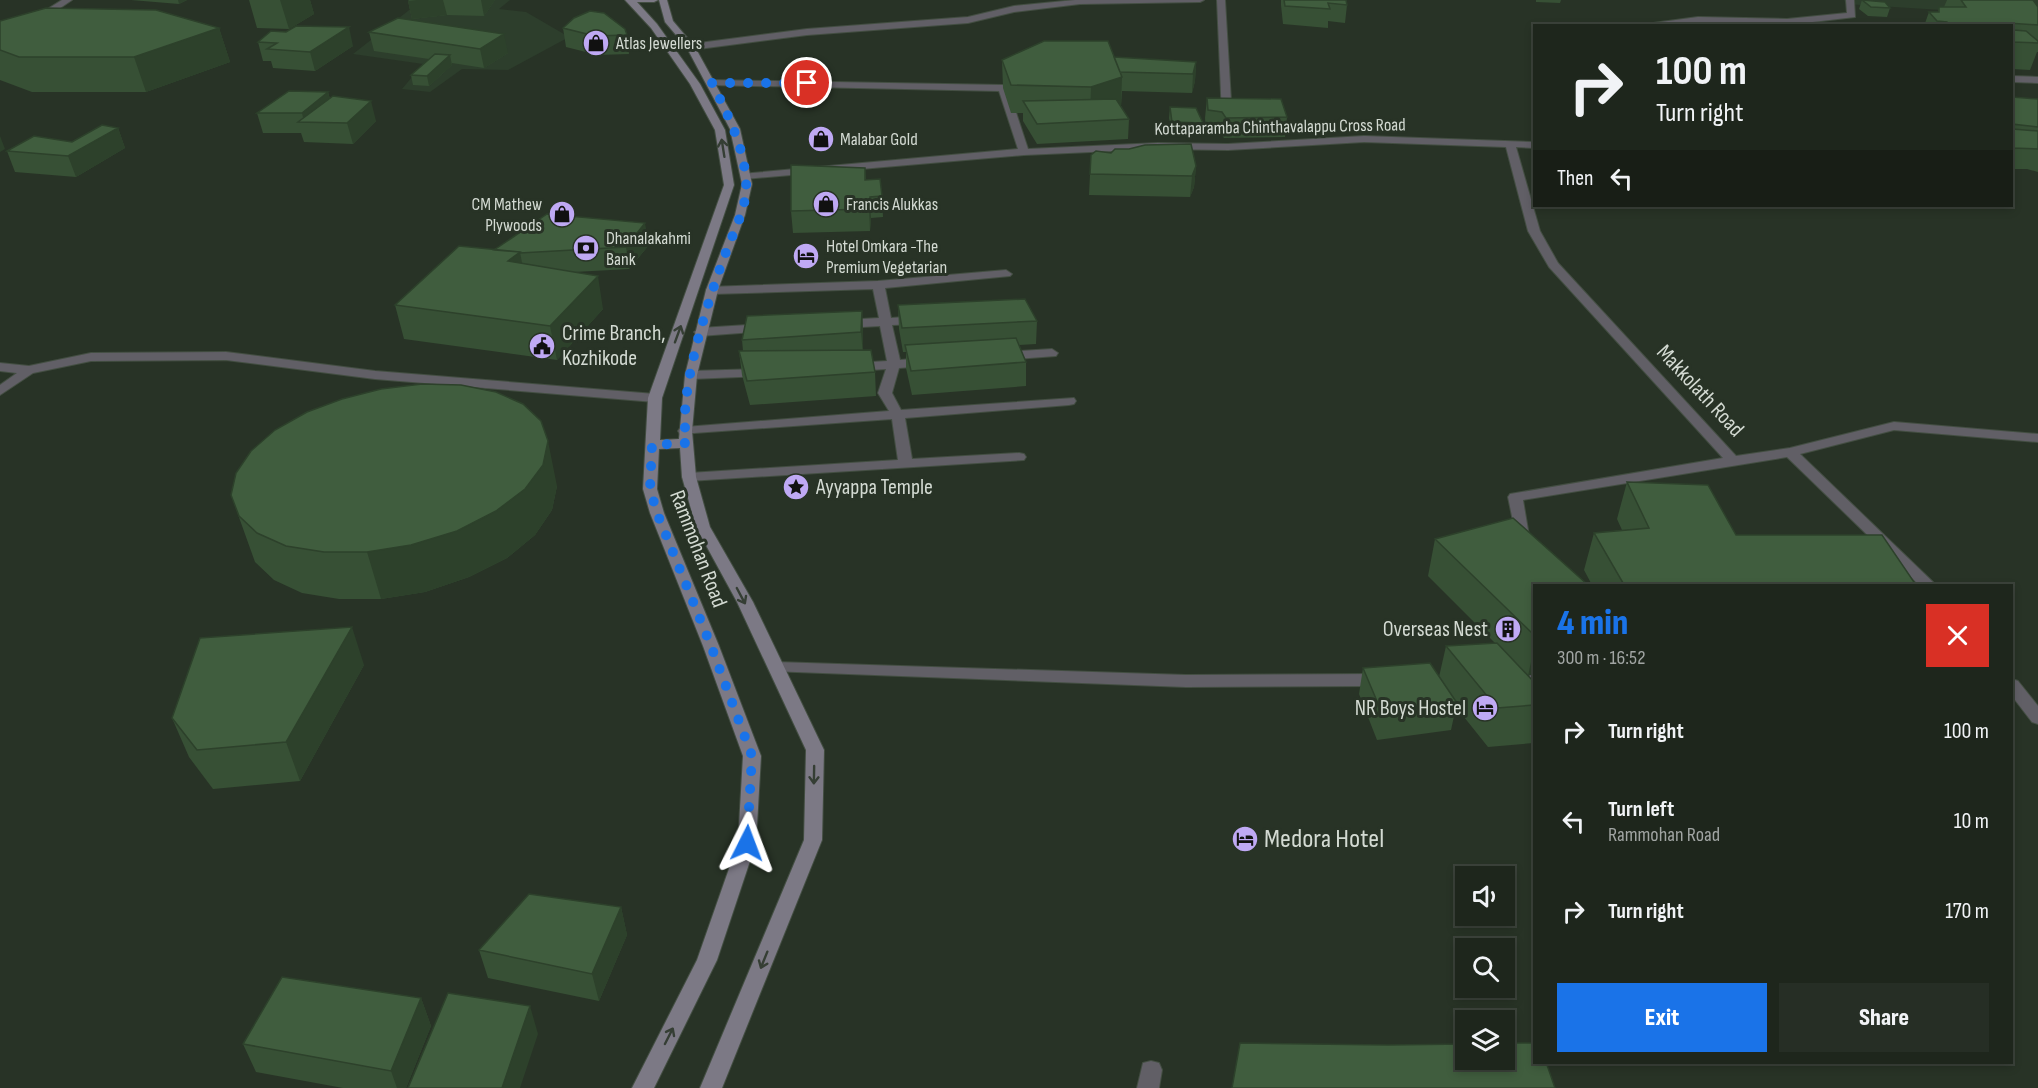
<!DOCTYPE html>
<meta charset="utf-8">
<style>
body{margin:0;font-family:"Sofia Sans Condensed",sans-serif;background:#262e25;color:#f1f3f6;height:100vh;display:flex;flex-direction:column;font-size:22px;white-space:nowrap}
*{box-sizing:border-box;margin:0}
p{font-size:20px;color:#a1a5a3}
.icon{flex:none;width:33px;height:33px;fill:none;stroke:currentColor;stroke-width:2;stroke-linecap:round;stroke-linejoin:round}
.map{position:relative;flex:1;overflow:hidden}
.sheet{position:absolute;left:1533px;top:584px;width:480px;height:480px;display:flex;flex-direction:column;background:#1e261c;border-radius:0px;box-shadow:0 3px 9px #0003,0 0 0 2px #3c433b}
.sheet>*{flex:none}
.guide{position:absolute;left:1533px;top:24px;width:480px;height:183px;border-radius:0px;box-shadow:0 3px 9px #0003,0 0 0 2px #3c433b;background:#1e261c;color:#f1f3f6;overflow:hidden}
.tools{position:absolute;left:1455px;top:866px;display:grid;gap:12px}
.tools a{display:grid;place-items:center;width:60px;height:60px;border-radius:0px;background:#1e261c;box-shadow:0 3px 9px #0003,0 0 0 2px #3c433b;font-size:30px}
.pin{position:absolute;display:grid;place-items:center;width:51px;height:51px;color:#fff;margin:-26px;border:3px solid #fff;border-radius:50%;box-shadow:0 2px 6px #0007}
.me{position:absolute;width:66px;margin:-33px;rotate:3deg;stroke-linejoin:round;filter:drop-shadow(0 0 4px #0008)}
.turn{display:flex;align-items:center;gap:21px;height:126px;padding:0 24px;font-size:27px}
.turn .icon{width:78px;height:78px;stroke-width:2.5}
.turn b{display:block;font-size:42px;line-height:51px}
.then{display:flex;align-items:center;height:57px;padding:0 24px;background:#0003;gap:12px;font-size:22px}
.round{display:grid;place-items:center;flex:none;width:63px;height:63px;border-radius:0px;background:#262e25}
.summary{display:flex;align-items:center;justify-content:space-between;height:102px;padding:0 24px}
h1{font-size:36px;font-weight:800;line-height:45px;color:#1a73e8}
.button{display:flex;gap:12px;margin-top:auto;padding:12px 24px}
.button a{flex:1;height:69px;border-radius:0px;background:#1a73e8;color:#fff;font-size:24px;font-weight:800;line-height:69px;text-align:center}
.button a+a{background:#262e25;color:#f1f3f6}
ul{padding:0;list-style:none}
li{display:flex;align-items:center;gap:18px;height:90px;padding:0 24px}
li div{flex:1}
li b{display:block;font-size:22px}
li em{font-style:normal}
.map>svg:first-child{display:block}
.built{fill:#2d3e2c}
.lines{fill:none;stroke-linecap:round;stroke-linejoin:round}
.street-casing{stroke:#434e42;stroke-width:2}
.secondary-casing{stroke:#434e42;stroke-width:2}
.street{fill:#615f66;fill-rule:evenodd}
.secondary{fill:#7c7985;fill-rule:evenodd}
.wall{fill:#375035}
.shaded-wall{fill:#2d412b}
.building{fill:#405d3e;stroke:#2d412b;stroke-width:1.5}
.oneway{stroke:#353e34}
.route{stroke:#1a73e8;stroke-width:10;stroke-dasharray:0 18}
.labels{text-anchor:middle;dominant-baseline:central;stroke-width:6;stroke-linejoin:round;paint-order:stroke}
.far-poi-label{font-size:18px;fill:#d3dad2;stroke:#283326;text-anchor:start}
.far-street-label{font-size:18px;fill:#d3dad2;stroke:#283326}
.poi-label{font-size:22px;fill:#d3dad2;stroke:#283326;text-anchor:start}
.street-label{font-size:22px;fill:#d3dad2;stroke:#283326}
.near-poi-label{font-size:27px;fill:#d3dad2;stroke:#283326;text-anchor:start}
</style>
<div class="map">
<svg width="2038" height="1088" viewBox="0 0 2038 1088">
<rect width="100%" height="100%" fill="#283326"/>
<path class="built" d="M422,0H510L499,9L526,12L569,37L508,70L462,69L430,92L402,89L423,64L353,54Z
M1844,0H2038V16L1846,4Z"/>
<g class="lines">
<defs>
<path id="street" d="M62,0H72L44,19H38V15Z
M1075,0H1204L1200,2L1080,4L1014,12L968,23L807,35L691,50L687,47L691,44L807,29L968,17L1014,6Z
M1217,0H1225L1232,117L1227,120L1222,117Z
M1846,0H1854L1855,17L1787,25L1698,23L1631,26L1698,17L1787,19L1847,13Z
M2012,76L2038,77V83L2012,82Z
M712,80L1003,85L1008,88L1028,149L1158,143L1228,144L1364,136L1534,142V148L1516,147L1540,231L1558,263L1736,456L1790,448L1894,422L2038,434V442L1894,430L1800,454L1936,585H1919L1787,457L1523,500L1530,542L1528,545H1518L1508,497L1510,494L1723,458L1549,267L1528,231L1506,147L1364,142L1228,150L1158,149L1024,155L745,179L741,178V174L1018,149L999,91L709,85V81Z
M1006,270L1012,274L1010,276L885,288L891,318L919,316L925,320L919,324L892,325L900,360L925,358L931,362L925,366L899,368L892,393L901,410L1074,398L1076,401L1074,404L1069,405L905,418L912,459L1019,453L1024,454L1026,457L1024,460L689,481L682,477L689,473L898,460L892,419L680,434L678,431L680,428L685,427L889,411L878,393L886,369L856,371L850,367L856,363L887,361L880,326L844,328L838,324L844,320L879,318L873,289L712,294L706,290L708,287L878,281Z
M763,324L769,328L767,331L700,336L694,332L700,328Z
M1052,349L1058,353L1056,356L1002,360L996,356L1002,352Z
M226,352L375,371L655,394L662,398L655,402L375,379L226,360L91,361L33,373L0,395V385L17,373L0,371V363L29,366L91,353Z
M760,369L766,373L765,376L691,379L685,375L691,371Z
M776,662L1186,675L1381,674L1387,676L1389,680L1387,684L1381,686L1186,687L770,671L768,667L770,663Z
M1534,670V682L1510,685L1504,683L1502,679L1504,675Z
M2012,679L2018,681L2038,706V724L2032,722L2012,696Z
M1151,1061L1159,1063L1162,1070L1159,1088H1137L1143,1063Z"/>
<path id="secondary" d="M625,0H658L654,2H637L657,24L700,84L725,130L734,185L662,398L660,440L679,439L685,375L706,290L735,215L742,184L730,129L687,48L665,22L659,0H667L673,21L695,47L740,129L752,184L745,215L718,290L697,375L692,431L696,477L710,527L753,602L824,750L822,840L722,1088H700L804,840L806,750L737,602L696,527L682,477L680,448L659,449L657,489L664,513L719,646L761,756L756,843L717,960L654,1088H632L697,960L738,843L743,756L703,646L650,513L643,489L648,398L724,185L715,130L690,84L651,28Z"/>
</defs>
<use href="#street" class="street-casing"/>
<use href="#secondary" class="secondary-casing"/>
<use href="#street" class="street"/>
<use href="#secondary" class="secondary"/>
</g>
<path class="wall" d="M131,0H187L179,4Z
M249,0H310L314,14L289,29L257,28Z
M409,0H495L484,16L447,15L412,19L408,1Z
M1281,0H1346L1347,5L1345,23L1328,21V28L1283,24L1281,5Z
M1536,0H1561L1560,3L1536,2Z
M1862,0L1890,8L1887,17L1868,16L1859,9Z
M1947,0H2033L2038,7V52H2037L2030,70L2012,69V26H1924L1929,12H1938L1939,7H1944Z
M0,21L219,28L230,62L146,92H32L0,80Z
M563,28L627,35L629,54L598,55L566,47Z
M369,32L508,53L484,68L452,63V65L429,86L413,85L411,75L429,59L374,51Z
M258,42L353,46L315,71L273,68L271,61H263Z
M1114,57L1196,62L1195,81L1192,93L1122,91L1121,106L1129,119L1128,139L1037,144L1023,121V113H1011L1003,88L1002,60Z
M328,92L330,99L376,121L353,144L304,142L301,133H263L257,113Z
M2012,97L2038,99V172L2027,169H2012Z
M1207,98L1287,117L1285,137L1224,138L1220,133L1206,130L1205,118Z
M1170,107L1203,123V134L1172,133L1169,118Z
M118,128L125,148L76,177L15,172L7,151L72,142Z
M1091,155L1196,166L1194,187L1190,197L1089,195Z
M865,168L866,180L882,196L883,217L871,218L870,231L793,233L791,211Z
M649,245L629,269L574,272L603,309L557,360L404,339L395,305L494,250Z
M898,305L1037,321L1036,344L1019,345L1026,362V386L912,395L906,368V352H903L899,329Z
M862,311L863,334V350L875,372L876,396L750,405L742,375L739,351H743L742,340Z
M1627,482L1736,535L1916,585H1592L1584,570L1594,533L1622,530L1617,519Z
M557,486L552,510L535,535L507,558L469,577L425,592L381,599H339L302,593L274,580L255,562L231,495Z
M1435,539L1534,585V674L1528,675L1534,682V743L1488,747L1456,707L1451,730L1377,740L1359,694L1363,668L1439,677L1446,646L1495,643L1428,576Z
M364,665L300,781L213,789L189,757L172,718Z
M621,907L627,935L599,1001L488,978L479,950Z
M421,998L431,1026L406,1088H343L256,1072L243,1044Z"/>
<path class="shaded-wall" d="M178,0H187L179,4Z
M280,0H310L314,14L289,29Z
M417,0H443L447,15L412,19L408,1Z
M481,0H495L484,16Z
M349,27L353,46L315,71L310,52Z
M219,28L230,62L146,92L134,57Z
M504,34L508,53L484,68L480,49Z
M450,55L452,65L429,86L427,76Z
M1196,62L1195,81L1192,93L1193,74Z
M1122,77L1121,106L1090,115L1091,87Z
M328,92L333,112L304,122L302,113Z
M371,101L376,121L353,144L347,123Z
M118,128L125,148L76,177L68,156Z
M0,136L5,149L0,152Z
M1196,166L1194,187L1190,197L1192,176Z
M870,197L871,218L870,231L869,209Z
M645,223L649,245L629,269L626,247Z
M520,252L526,284L508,261Z
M598,276L603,309L557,360L550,326Z
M862,311L863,334V355L861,332Z
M548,441L557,486L552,510L535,535L507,558L469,577L425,592L381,599L367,552Z
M352,627L364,665L300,781L286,742Z
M1534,648V674L1528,676Z
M621,907L627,935L599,1001L592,974Z
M421,998L431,1026L406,1088H397L391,1071Z
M530,1006L538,1034L520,1088H502Z"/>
<path class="building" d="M1284,0H1346L1347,5L1328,3L1330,9L1285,6Z
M1862,0L1885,2L1890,8L1871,7Z
M1961,0H2033L2038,7V25L2008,23L2010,26H1950L1947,22L1937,21L1929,12H1939V7H1966Z
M46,8L156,10L219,28L134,57H19L0,50V21Z
M590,11L604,13L625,29L627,35L595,36L563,28L574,18Z
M398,18L504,34L480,49L369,32Z
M296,26L349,27L310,52L267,49L277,43L258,42L271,31L286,32Z
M2012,27L2014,30L2026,31L2038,41V43L2012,42Z
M1044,41H1108L1122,77L1091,87L1011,85L1002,60Z
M435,54L450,55L427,76L411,75Z
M1114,57L1196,62L1193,74L1120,72Z
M289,91L328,92L302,113H257Z
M333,96L371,101L347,123L298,122Z
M2012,97L2038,99V127L2012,124Z
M1207,98L1281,99L1287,117L1226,118L1222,112L1208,110Z
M1116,99L1129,119L1037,124L1023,101Z
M1170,107L1196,108L1203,123L1172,122Z
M102,125L118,128L68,156L7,151L34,136L72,142Z
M2012,129L2038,131V149L2012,148Z
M1191,144L1196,166L1192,176L1090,174L1091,155L1096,151L1111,153L1115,149H1129L1145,145Z
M791,165L865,168V180L880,179L882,196L870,197L869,209L791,211Z
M547,214L645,223L626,247L520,253V252L494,250Z
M459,246L520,252L508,261L598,276L550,326L395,305Z
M1025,299L1037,321L902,328L898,305Z
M862,311L861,332L742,340L747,316Z
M1016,338L1026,362L911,371L905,345Z
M871,350L875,372L747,381L739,351Z
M422,384L461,385L496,392L523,404L541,421L548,441L543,465L525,489L496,511L457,531L411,545L367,552H324L286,546L257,533L239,516L231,495L236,473L251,451L275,430L307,412L342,399L381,389Z
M1627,482L1708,485L1736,535H1882L1916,585H1737L1623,583L1594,533L1649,528Z
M1513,518L1588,585H1534V635L1435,539Z
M352,627L286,742L197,750L172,718L200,638Z
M1497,643L1534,682V705L1497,708L1446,646Z
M1430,663L1457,703L1382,713L1363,668Z
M529,894L621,907L592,974L479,950Z
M282,977L421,998L391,1071L243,1044Z
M448,993L530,1006L502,1088H408Z
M1240,1043L1388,1045L1466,1044V1059H1504V1043H1534V1062H1546L1555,1088H1232Z"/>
<defs><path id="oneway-shaft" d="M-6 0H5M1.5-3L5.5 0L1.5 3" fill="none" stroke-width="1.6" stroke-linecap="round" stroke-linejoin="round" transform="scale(1.5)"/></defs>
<g class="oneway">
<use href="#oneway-shaft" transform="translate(723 148) rotate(-99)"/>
<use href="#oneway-shaft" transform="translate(678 334) rotate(-70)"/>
<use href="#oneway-shaft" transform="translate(741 596) rotate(62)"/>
<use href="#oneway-shaft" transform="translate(814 775) rotate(91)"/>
<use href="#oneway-shaft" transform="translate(764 960) rotate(112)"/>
<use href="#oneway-shaft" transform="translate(669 1036) rotate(-63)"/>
</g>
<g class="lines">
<path class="route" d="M747,843L752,756L711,646L657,513L650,489L652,445L687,443C676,396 709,298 726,252C734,231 748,205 746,182C744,146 728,115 712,83H807"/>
</g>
<defs>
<symbol id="shop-disc" viewBox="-11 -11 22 22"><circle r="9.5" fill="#bfa9f4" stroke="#283326"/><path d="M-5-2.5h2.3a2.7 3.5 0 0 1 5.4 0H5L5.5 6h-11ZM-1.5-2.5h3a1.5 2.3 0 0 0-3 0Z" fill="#111"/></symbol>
<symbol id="bank-disc" viewBox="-11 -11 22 22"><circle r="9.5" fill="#bfa9f4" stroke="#283326"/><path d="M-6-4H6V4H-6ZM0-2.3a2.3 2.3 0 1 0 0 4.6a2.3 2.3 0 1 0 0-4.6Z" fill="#111"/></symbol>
<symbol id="hotel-disc" viewBox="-11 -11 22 22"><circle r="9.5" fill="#bfa9f4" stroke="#283326"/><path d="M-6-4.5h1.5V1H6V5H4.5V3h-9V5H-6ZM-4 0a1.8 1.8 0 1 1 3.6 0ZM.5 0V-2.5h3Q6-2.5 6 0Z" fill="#111"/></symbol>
<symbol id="civic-disc" viewBox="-11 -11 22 22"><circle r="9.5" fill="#bfa9f4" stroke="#283326"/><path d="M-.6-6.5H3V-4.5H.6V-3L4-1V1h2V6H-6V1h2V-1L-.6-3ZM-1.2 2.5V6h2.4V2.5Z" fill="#111"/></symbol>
<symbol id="sight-disc" viewBox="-11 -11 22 22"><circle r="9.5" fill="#bfa9f4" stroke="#283326"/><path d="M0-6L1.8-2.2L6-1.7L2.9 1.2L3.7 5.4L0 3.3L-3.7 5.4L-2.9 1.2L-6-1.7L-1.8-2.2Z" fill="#111"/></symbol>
<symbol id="building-disc" viewBox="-11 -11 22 22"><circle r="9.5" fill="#bfa9f4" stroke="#283326"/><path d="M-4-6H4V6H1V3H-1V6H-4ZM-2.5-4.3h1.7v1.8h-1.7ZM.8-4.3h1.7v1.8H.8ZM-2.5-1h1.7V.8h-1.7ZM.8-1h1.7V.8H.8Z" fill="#111"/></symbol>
</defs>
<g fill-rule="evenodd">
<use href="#shop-disc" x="581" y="28" width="30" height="30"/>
<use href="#shop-disc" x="806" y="124" width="30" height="30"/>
<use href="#shop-disc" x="811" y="189" width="30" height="30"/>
<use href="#shop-disc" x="547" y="199" width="30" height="30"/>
<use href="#bank-disc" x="571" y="233" width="30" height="30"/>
<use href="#hotel-disc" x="791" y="241" width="30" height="30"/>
<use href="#civic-disc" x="527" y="331" width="30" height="30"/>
<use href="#sight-disc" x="781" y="472" width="30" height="30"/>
<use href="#building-disc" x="1493" y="614" width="30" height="30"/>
<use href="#hotel-disc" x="1470" y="693" width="30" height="30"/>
<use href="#hotel-disc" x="1230" y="824" width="30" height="30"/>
</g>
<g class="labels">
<g class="far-poi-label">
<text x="616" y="43">Atlas Jewellers</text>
<text x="840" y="139">Malabar Gold</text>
<text x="542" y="204" text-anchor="end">CM Mathew<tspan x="542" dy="21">Plywoods</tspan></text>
<text x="846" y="204">Francis Alukkas</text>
<text x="606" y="238">Dhanalakahmi<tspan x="606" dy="21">Bank</tspan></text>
<text x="826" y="246">Hotel Omkara -The<tspan x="826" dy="21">Premium Vegetarian</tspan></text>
</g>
<g class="far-street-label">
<text transform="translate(1280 127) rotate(-1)">Kottaparamba Chinthavalappu Cross Road</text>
</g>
<g class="poi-label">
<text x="562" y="333">Crime Branch,<tspan x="562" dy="25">Kozhikode</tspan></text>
<text x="816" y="487">Ayyappa Temple</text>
<text x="1488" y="629" text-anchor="end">Overseas Nest</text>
<text x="1466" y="708" text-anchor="end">NR Boys Hostel</text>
</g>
<g class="street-label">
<text transform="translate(1700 391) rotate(47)">Makkolath Road</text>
<text transform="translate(698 549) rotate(69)">Rammohan Road</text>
</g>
<g class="near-poi-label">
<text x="1264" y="839">Medora Hotel</text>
</g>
</g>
</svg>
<div class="tools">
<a><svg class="icon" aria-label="sound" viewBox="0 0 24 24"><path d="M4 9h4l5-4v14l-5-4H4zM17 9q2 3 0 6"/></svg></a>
<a><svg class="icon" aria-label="search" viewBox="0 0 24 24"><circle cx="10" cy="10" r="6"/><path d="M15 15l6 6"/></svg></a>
<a><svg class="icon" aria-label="layers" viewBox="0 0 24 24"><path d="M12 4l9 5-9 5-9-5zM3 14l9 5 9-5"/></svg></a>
</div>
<div class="pin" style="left:807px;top:83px;background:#d93025"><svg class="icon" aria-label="arrive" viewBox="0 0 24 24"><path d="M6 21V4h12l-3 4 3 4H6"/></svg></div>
<svg class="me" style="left:747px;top:843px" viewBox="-20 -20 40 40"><path d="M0-17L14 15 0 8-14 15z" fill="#1a73e8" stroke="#fff" stroke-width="4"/></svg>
<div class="guide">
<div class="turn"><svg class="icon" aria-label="right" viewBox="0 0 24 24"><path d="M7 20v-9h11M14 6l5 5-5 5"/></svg><div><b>100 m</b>Turn right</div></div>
<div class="then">Then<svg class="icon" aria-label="left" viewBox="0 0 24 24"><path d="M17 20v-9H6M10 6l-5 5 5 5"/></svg></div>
</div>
<section class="sheet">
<div class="summary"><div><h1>4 min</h1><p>300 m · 16:52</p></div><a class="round" style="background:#d93025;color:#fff"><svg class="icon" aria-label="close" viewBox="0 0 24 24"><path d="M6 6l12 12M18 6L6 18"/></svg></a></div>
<ul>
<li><svg class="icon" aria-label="right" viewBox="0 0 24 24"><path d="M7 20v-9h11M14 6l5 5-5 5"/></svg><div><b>Turn right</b></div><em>100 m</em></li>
<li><svg class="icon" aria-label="left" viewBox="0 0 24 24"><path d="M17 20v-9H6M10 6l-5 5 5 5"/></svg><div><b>Turn left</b><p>Rammohan Road</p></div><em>10 m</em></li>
<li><svg class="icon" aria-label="right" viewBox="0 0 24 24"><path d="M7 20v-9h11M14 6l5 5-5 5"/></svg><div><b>Turn right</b></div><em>170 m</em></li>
</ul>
<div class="button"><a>Exit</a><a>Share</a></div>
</section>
</div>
